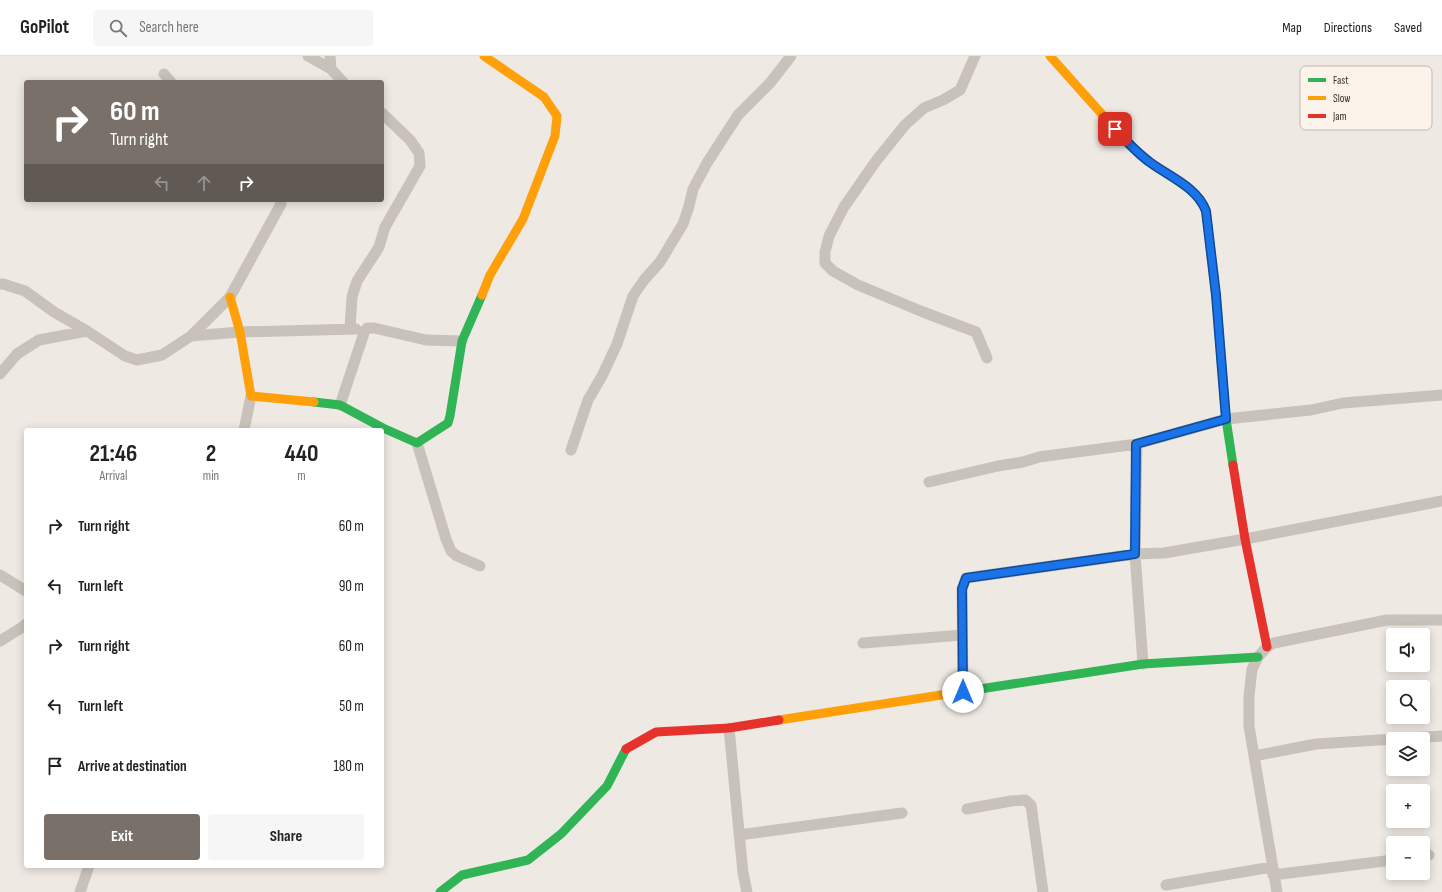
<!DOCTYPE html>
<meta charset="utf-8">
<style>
body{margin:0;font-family:"Sofia Sans Condensed",sans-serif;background:#f6f6f6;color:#222;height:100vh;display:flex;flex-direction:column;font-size:15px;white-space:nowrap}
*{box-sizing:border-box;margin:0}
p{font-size:13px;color:#767676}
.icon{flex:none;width:22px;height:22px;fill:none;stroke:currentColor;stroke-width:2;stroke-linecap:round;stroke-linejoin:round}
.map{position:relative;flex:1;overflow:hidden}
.details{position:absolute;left:24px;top:372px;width:360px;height:440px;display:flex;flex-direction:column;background:#fff;border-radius:4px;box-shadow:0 2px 10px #0003}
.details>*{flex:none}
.guide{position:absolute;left:24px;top:24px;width:360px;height:122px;border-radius:4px;box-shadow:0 2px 10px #0003;background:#797069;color:#fff;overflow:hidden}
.tools{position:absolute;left:1386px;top:572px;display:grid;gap:8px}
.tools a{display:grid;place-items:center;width:44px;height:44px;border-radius:4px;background:#fff;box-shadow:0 2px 10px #0003;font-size:20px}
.pin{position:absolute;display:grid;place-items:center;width:34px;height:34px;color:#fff;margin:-17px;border-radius:8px;box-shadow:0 2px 6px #0006}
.me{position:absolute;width:44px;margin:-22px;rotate:0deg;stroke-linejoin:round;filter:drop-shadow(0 0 3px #0008)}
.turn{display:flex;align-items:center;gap:14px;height:84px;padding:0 20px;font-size:18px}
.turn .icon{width:52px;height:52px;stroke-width:2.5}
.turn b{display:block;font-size:28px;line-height:34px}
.lanes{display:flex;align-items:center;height:38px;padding:0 20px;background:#0003;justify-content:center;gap:20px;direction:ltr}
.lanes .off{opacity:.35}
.eta{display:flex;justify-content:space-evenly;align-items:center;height:68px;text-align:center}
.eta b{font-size:24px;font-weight:700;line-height:28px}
.cta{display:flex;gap:8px;margin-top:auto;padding:8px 20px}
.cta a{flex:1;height:46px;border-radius:4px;background:#797069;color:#fff;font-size:16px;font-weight:700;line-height:46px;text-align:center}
.cta a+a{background:#f6f6f6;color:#222}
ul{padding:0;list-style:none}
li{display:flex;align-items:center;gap:12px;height:60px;padding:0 20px}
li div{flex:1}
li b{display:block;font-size:15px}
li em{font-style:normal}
header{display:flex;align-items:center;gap:24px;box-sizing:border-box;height:56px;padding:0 20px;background:#fff;border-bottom:1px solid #e0e0e0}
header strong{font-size:19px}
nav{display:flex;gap:22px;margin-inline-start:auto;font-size:14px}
.search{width:280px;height:36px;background:#f6f6f6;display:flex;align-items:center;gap:10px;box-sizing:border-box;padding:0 14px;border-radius:4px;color:#767676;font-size:15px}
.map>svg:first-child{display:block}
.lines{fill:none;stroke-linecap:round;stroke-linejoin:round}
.street{stroke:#c9c2bb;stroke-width:11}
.fast{stroke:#30b455;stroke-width:9}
.slow{stroke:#ff9f0a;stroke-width:9}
.jam{stroke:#e5322d;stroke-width:9}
.route-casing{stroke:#114b97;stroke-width:10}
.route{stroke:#1a73e8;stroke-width:7}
.key{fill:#fcf4ea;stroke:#c2b9b0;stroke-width:1}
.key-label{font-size:11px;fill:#3a2f28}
</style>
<header>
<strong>GoPilot</strong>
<div class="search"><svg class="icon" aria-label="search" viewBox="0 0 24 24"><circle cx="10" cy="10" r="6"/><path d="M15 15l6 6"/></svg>Search here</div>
<nav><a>Map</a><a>Directions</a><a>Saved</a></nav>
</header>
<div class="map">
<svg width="1442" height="836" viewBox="0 0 1442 836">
<rect width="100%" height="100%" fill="#efe9e3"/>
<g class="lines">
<path class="street" d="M308,0L331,13
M330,0L331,13L343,26
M975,0L960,34L943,44L924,52L905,69L876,105L844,151L829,180L825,196V207L833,215L858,229L923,256L976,276L987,302
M164,18L171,26
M0,228H3L25,235L54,256L87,275L125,300L137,304L162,299L191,280L230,241L281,148L280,144
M350,273L352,241L357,225L374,199L379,191L385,171L420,110L419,97L410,84L382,57
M191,280L240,276L356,273
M0,318L17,298L39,284L87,275
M340,349L364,277L367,272H374L426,284L462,285
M244,374L251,340
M417,387L446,483L451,495L457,500L480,510
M1137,388L1226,363L1311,354L1343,347L1442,339
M571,394L588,344L602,320L617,288L633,240L644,224L660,206L683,168L689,150L693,133L707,107L738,59L770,27L791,0
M929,426L998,410L1023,406L1039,401L1137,388L1135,498L1143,608
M0,519L26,535
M0,585L21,572L26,568
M863,587L962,579
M963,636L962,533L966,522L1135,498L1164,497L1245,483L1442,445
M729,672L743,817L747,836
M1254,700L1316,688L1442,680
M967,753L1011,745L1025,744L1031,749L1043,836
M739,779L902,757
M1423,800L1429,799
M1273,819L1393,804
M1166,829L1272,811
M80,836L89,810
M1277,836L1249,670V640L1252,613L1258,601L1267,591L1274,587L1387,564H1442"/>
<path class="fast" d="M1166,117C1182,128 1198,136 1206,155L1216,239L1226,363L1233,409
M314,346L340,349L383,372L417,387L448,367L450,360L462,285L482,239
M967,635L1143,608L1258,601
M440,836L462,819L528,804L561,778L607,730L626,693"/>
<path class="slow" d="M1050,0L1125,84L1149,106L1166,117
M482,239L490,219L523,163L555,80L557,60L544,41L484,0
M230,241L240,276L251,340L314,346
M779,664L967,635"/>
<path class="jam" d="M1233,409L1245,483L1267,591
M626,693L656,676L729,672L779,664"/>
</g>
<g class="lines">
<defs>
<path id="route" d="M963,636L962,533L966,522L1135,498L1136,388L1226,363L1216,239L1206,155C1197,131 1170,121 1151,107C1138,98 1126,85 1115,73"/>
</defs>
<use href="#route" class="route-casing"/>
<use href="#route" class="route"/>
</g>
<rect x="1300" y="10" width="132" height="64" rx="6" class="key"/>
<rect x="1308" y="22" width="18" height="4" fill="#30b455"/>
<rect x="1308" y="40" width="18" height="4" fill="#ff9f0a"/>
<rect x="1308" y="58" width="18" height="4" fill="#e5322d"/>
<g class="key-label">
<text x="1333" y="28">Fast</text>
<text x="1333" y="46">Slow</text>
<text x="1333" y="64">Jam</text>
</g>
</svg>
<div class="tools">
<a><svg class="icon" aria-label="sound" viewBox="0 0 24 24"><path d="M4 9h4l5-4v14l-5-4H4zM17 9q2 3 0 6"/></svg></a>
<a><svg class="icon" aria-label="search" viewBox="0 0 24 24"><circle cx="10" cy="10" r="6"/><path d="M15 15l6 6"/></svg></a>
<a><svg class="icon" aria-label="layers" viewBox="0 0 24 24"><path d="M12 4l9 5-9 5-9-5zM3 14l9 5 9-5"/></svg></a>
<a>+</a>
<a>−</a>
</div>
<div class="pin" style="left:1115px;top:73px;background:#d93025"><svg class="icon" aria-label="arrive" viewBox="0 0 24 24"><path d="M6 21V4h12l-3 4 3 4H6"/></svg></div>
<svg class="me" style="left:963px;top:636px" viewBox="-20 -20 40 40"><circle r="19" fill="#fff"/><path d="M0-13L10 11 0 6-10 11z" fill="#1a73e8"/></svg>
<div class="guide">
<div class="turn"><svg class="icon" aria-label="right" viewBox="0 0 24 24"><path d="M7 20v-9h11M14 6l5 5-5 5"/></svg><div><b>60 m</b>Turn right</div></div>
<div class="lanes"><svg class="icon off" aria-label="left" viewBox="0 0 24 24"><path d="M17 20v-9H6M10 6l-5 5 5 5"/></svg><svg class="icon off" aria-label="ahead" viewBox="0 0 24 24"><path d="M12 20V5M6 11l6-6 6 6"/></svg><svg class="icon" aria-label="right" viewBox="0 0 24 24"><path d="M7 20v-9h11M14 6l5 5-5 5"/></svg></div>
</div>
<section class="details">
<div class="eta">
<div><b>21:46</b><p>Arrival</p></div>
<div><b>2</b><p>min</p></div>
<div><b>440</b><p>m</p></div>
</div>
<ul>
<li><svg class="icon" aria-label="right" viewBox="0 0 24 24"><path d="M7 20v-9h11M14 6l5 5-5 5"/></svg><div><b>Turn right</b></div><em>60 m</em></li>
<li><svg class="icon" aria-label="left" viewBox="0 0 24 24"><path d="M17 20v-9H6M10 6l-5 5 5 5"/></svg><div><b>Turn left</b></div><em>90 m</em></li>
<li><svg class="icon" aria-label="right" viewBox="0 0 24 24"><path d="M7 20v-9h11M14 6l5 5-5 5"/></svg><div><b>Turn right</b></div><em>60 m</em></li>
<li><svg class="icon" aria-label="left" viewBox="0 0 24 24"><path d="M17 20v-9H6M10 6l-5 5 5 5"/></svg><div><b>Turn left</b></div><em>50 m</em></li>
<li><svg class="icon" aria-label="arrive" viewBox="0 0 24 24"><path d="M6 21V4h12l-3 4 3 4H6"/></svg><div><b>Arrive at destination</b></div><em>180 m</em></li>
</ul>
<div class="cta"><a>Exit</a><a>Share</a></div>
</section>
</div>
